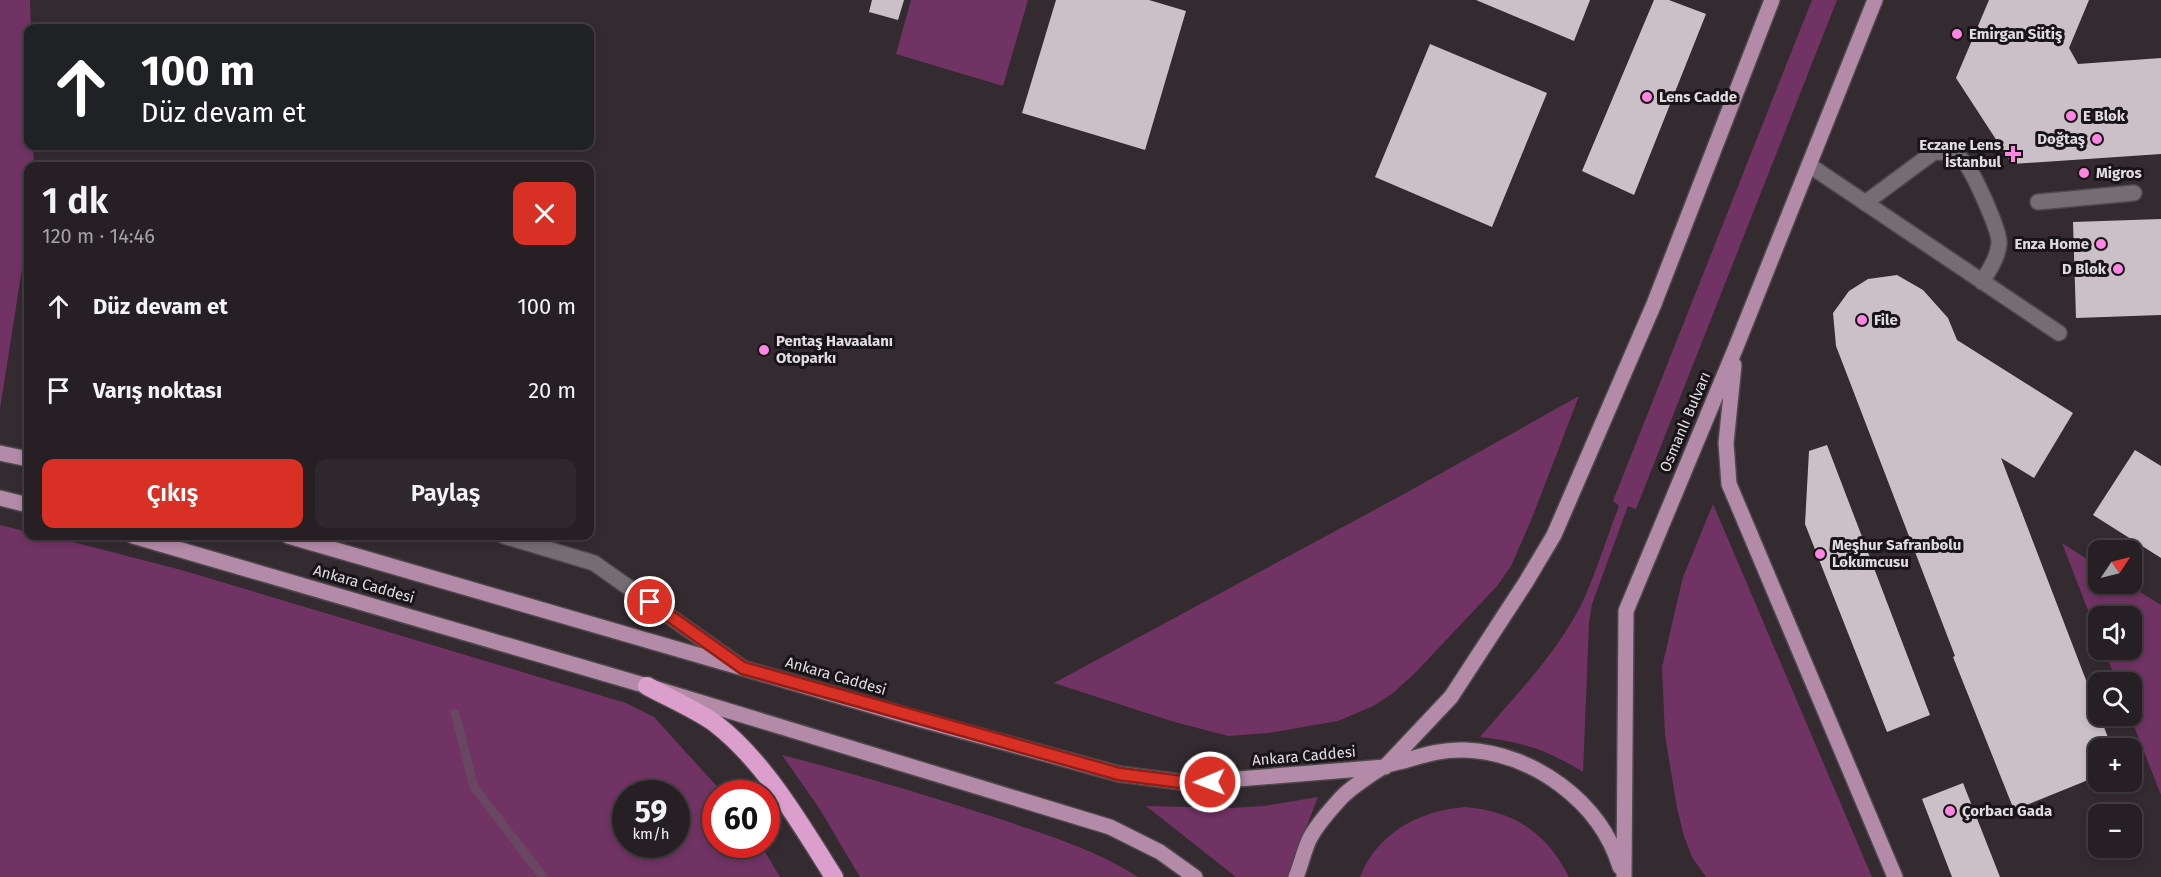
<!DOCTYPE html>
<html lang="tr">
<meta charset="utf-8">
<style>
body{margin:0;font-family:"Fira Sans",sans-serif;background:#2e282c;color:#f1f3f6;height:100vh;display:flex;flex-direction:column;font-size:22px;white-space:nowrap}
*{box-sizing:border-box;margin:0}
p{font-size:20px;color:#a4a3a6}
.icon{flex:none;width:33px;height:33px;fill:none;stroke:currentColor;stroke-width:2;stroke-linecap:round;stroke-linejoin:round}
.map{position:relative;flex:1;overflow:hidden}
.side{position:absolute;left:24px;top:162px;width:570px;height:378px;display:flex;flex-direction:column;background:#262024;border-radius:12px;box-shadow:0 3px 9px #0003,0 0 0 2px #423e41}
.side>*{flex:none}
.top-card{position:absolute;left:24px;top:24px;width:570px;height:126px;border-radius:12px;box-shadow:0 3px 9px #0003,0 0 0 2px #423e41;background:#202124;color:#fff;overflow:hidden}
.needle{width:39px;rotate:55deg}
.tools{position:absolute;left:2088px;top:540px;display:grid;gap:12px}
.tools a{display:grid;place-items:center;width:54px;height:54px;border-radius:12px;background:#262024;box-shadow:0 3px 9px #0003,0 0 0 2px #423e41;font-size:30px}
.speed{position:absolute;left:612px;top:780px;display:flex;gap:12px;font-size:30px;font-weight:700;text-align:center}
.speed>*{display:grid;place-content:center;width:78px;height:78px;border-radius:50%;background:#262024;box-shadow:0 3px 9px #0003,0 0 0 2px #423e41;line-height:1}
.speed small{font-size:15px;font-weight:400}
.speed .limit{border:9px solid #d22;background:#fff;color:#111}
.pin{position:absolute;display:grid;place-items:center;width:51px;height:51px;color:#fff;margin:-26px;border:3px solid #fff;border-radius:50%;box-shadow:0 2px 6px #0007}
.me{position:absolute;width:66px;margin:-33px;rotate:269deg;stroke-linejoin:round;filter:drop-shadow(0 0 4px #0008)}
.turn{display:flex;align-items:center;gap:21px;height:126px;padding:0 18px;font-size:27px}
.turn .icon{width:78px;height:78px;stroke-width:2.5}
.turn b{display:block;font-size:42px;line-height:51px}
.round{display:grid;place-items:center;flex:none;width:63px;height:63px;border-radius:12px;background:#2e282c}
.overview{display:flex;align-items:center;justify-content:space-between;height:102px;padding:0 18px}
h1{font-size:36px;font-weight:600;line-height:45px}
.cta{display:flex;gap:12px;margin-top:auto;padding:12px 18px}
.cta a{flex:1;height:69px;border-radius:12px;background:#d93025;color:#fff;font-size:24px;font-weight:600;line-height:69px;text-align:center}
.cta a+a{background:#2e282c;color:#f1f3f6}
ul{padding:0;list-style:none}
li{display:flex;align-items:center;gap:18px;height:84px;padding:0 18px}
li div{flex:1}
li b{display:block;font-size:22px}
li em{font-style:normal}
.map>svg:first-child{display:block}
.green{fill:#713364;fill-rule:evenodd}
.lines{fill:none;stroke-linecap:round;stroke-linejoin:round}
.stream{stroke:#694662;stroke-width:9}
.building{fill:#cbc0c8}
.minor-casing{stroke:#4e474c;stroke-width:18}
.major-casing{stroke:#4e474c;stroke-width:18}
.highway-casing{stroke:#4e474c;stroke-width:21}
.minor{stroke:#766c73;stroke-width:15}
.major{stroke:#b38aa8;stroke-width:15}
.highway{stroke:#dc9ecc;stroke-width:18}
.route-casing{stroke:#8d1f18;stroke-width:15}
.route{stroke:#d93025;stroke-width:10}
.poi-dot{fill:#fd86e2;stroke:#181417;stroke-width:2}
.labels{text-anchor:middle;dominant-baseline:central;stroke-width:6;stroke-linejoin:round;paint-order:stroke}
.poi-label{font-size:15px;font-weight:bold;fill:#e1dcdf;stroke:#181417;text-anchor:start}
.street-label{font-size:15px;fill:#e1dcdf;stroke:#181417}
</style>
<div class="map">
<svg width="2161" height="877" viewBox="0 0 2161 877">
<rect width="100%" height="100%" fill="#332b30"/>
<path class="green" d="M0,0H30L31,28H28V146H33L34,166H28L27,237L0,409Z
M911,0H1028L1003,86L896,54Z
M1812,0H1837L1636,509L1628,506L1592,604L1589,623L1583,772C1547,750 1523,742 1480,737C1517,694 1558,652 1583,601C1597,570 1607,537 1619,506L1613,501Z
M1579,396L1532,518L1511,566L1497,586L1417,671L1392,694L1373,706L1338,721L1269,733L1228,736L1171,721L1054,683L1404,494Z
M1713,504L1872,877H1706L1692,857L1684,836L1677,808L1665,735L1662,667L1683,577Z
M0,525L28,532V536H45L73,542L185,571L626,703L654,717L723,793L716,794V844L761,845L780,877H0ZM626,794H676V844H626Z
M2062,543L2098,566V584H2127L2161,605V795L2130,716H2132V682H2117L2104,650H2132V616H2098V636Z
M782,755C856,774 930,796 1003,820C1050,836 1097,850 1138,877H860L819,808Z
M1318,797L1287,877H1236L1146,806L1231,808L1264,806Z
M1465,807C1514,811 1547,833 1569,877H1360C1378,832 1419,811 1465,807Z"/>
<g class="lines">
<path class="stream" d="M455,713L474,787L543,877"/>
</g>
<path class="building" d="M872,0H904L898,20L869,12Z
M1056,0H1149L1186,11L1145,150L1022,113Z
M1476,0H1590L1574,41Z
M1654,0H1669L1706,14L1634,195L1582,171Z
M1989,0H2089L2069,48L2078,64L2161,58V154L2012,164L1956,78Z
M1430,44L1547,93L1492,227L1375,177Z
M2161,219V315L2076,318L2073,222Z
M1897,275L1923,290L1948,318L1957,340L2073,413L2034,478L2001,458L2112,748H2098V776L2014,810L1953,657L1955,656L1836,346L1833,313L1849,291L1868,279Z
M1827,445L1930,715L1887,732L1805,524L1809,451Z
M2135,450L2161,466V558L2093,515Z
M1963,783L2000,877H1952L1922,799Z"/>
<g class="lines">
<defs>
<path id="minor" d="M1809,165L2059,333
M2038,202L2134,193
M1865,203L1934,152C1946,152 1956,153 1964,162C1973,171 2000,231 1999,243C1998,258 1989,270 1982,282
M504,536L594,563L740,666"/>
<path id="major" d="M1734,365L1726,443L1729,484L1895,877
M0,453L28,459
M0,498L28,505
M133,536L647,686L1110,827L1160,852L1195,877
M288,536L911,717L1119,774L1189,783L1385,767
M1385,767L1451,697L1526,582L1554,535L1654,304L1772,0
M1296,877C1301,865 1304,850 1310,838C1317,825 1330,810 1341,798C1349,789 1374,772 1385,766C1392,763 1400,762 1407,760C1427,754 1445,749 1465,750C1533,753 1600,801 1620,867
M1624,877L1626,611L1736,347L1875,0"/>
<path id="highway" d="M647,686C667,697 699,711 716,724C765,762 801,825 834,877"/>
</defs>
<use href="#minor" class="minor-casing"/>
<use href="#major" class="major-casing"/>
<use href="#highway" class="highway-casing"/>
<use href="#minor" class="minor"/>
<use href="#major" class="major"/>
<use href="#highway" class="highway"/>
</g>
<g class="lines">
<defs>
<path id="route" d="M650,602L743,668L1119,774L1189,783L1210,782"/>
</defs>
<use href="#route" class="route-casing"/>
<use href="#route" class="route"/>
</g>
<g class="poi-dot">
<circle cx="1957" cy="34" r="6"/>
<circle cx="1647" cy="97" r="6"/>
<circle cx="2071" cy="116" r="6"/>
<circle cx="2097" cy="139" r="6"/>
<path d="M2010 145h6v6h6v6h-6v6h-6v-6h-6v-6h6z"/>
<circle cx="2084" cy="173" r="6"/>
<circle cx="2101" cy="244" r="6"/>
<circle cx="2118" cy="269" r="6"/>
<circle cx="1862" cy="320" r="6"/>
<circle cx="764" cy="350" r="6"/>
<circle cx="1820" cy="554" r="6"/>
<circle cx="1950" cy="811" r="6"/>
</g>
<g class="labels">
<g class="poi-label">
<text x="1969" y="34">Emirgan Sütiş</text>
<text x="1659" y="97">Lens Cadde</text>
<text x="2083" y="116">E Blok</text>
<text x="2085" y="139" text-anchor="end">Doğtaş</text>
<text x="2001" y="145" text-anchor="end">Eczane Lens<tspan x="2001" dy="17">İstanbul</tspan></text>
<text x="2096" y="173">Migros</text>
<text x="2089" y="244" text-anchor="end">Enza Home</text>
<text x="2106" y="269" text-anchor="end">D Blok</text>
<text x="1874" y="320">File</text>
<text x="776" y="341">Pentaş Havaalanı<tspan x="776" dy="17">Otoparkı</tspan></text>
<text x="1832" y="545">Meşhur Safranbolu<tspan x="1832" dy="17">Lokumcusu</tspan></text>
<text x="1962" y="811">Çorbacı Gada</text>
</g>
<g class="street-label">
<text transform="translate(1685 422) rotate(-67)">Osmanlı Bulvarı</text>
<text transform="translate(364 584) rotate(16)">Ankara Caddesi</text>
<text transform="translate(836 676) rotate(16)">Ankara Caddesi</text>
<text transform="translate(1304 756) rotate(-5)">Ankara Caddesi</text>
</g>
</g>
</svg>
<div class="tools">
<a><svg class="needle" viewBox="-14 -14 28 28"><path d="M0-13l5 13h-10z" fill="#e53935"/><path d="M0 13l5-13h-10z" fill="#a4a3a6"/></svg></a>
<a><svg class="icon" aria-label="sound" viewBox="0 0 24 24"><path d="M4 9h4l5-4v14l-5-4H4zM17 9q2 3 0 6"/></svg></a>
<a><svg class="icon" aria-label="search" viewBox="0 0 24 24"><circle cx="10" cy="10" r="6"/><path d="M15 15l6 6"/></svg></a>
<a>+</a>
<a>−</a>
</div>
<div class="speed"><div>59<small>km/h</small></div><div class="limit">60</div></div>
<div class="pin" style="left:650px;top:602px;background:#d93025"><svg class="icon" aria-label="arrive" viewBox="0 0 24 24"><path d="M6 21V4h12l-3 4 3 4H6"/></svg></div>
<svg class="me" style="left:1210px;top:782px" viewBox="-20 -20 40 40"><circle r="17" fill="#d93025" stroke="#fff" stroke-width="3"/><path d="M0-11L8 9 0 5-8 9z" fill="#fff"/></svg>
<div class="top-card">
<div class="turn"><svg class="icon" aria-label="ahead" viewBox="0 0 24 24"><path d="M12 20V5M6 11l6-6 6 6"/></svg><div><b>100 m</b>Düz devam et</div></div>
</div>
<section class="side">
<div class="overview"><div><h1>1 dk</h1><p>120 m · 14:46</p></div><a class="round" style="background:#d93025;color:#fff"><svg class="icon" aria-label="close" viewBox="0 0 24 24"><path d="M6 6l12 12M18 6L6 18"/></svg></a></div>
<ul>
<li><svg class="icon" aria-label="ahead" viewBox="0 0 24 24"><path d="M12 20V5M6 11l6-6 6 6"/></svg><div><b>Düz devam et</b></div><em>100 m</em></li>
<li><svg class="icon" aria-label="arrive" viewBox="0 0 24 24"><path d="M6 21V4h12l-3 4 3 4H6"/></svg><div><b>Varış noktası</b></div><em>20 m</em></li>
</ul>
<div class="cta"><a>Çıkış</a><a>Paylaş</a></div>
</section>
</div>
